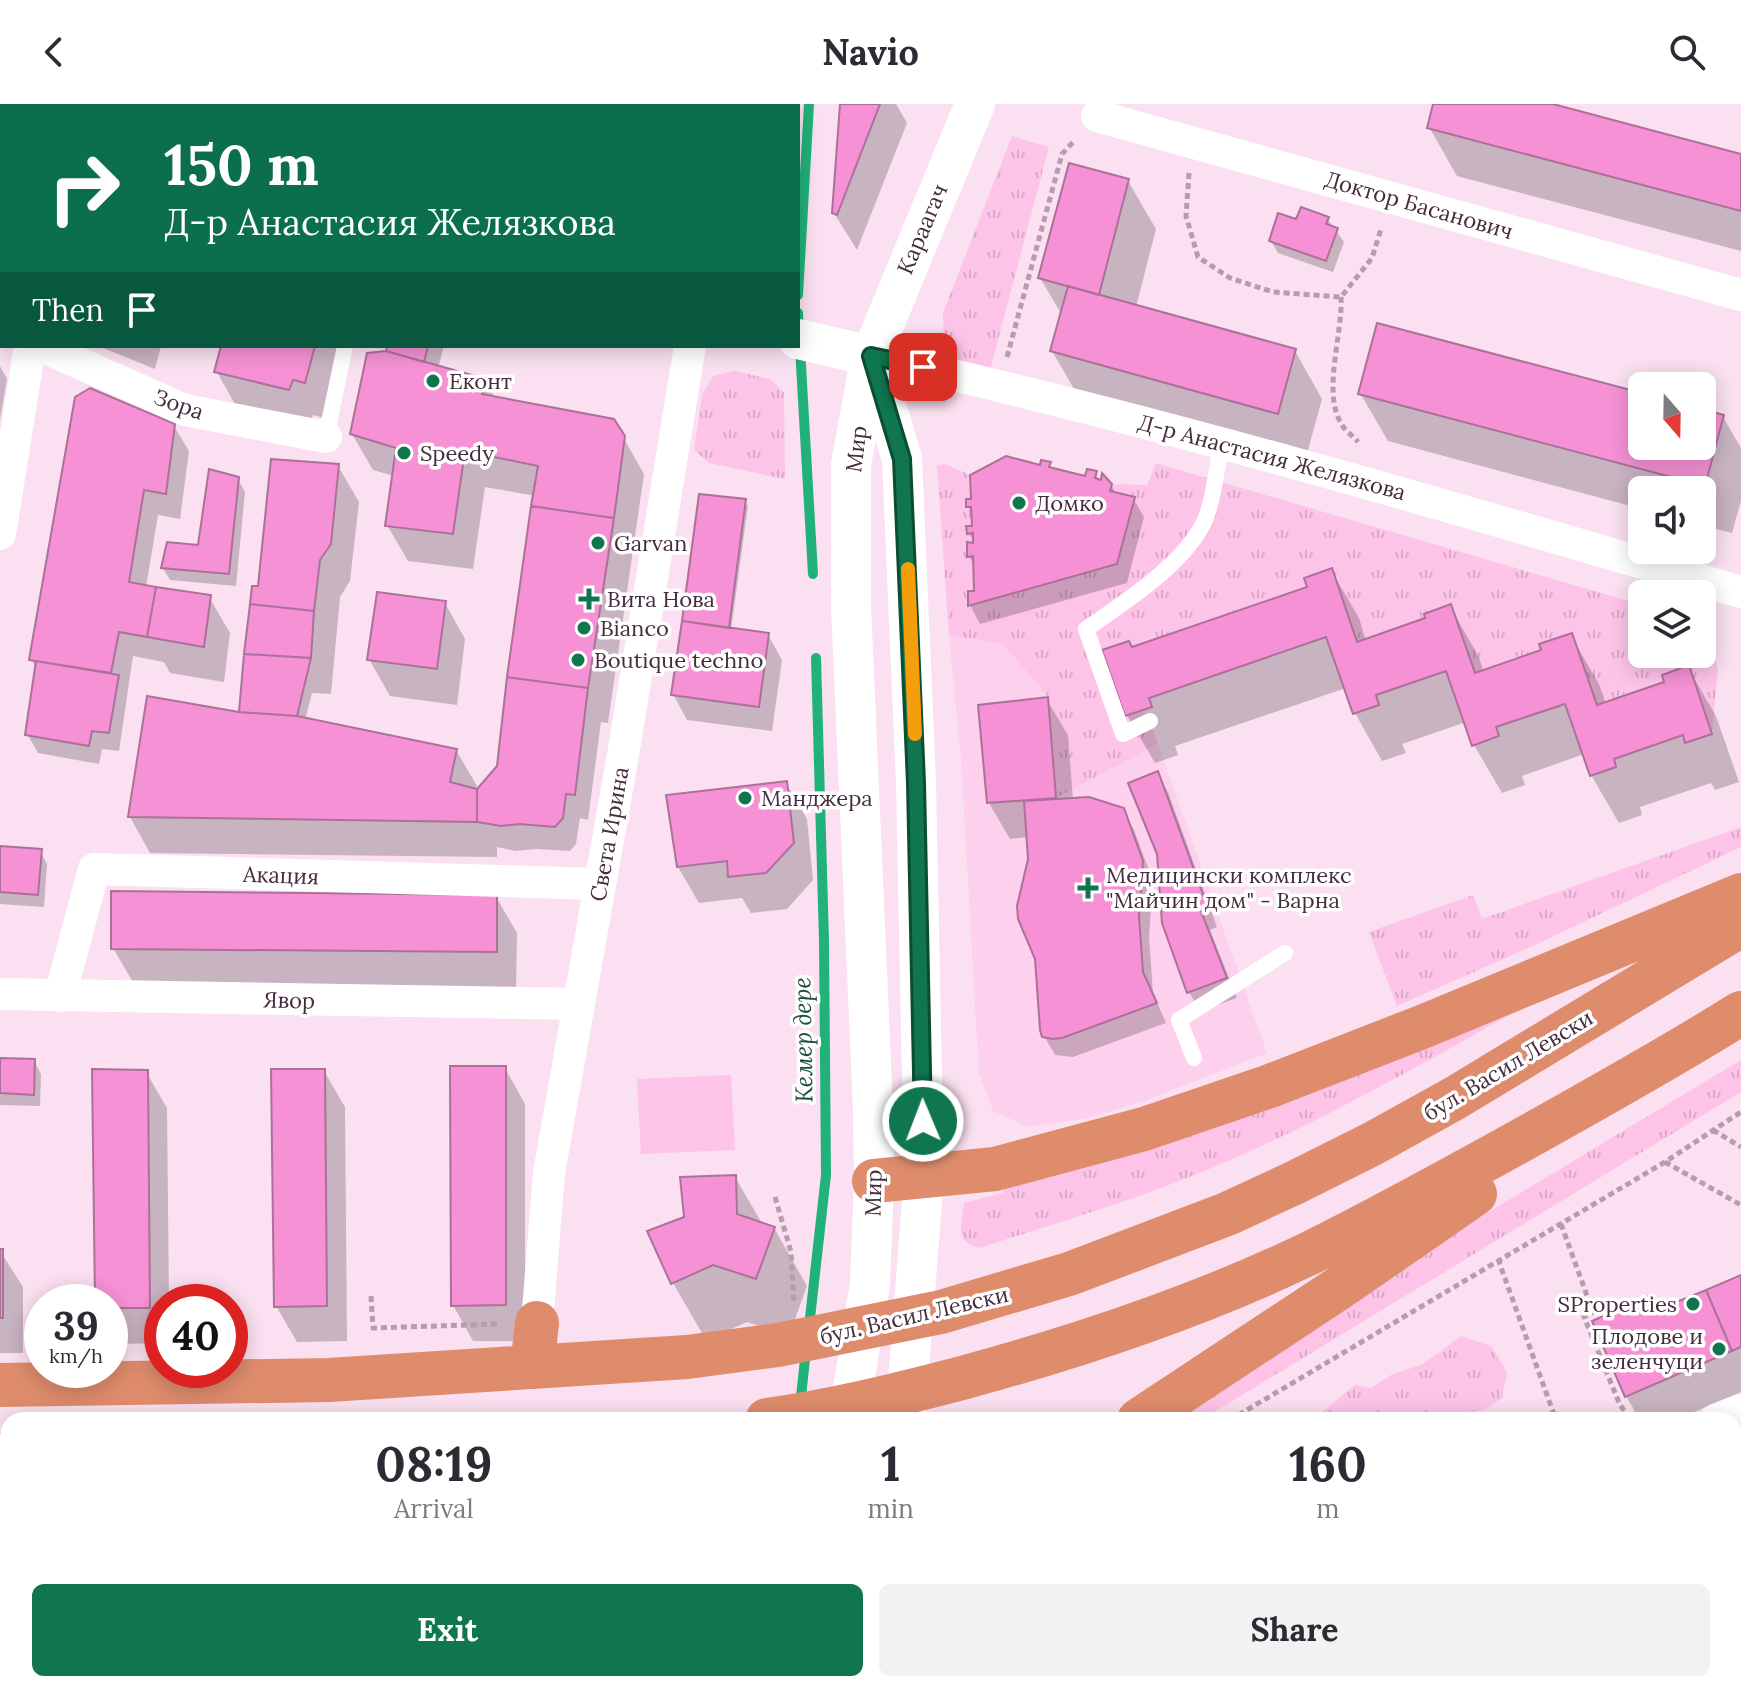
<!DOCTYPE html>
<meta charset="utf-8">
<style>
body{margin:0;font-family:Lora,serif;background:#f2f2f3;color:#2b2b33;height:100vh;display:flex;flex-direction:column;font-size:30px;white-space:nowrap}
*{box-sizing:border-box;margin:0}
p{font-size:26px;color:#7c7c81}
.icon{flex:none;width:44px;height:44px;fill:none;stroke:currentColor;stroke-width:2;stroke-linecap:round;stroke-linejoin:round}
.map{position:relative;flex:1;overflow:hidden}
.sheet{position:absolute;left:0px;top:1308px;width:1742px;height:280px;display:flex;flex-direction:column;background:#fff;border-radius:24px 24px 0 0;box-shadow:0 4px 20px #0003}
.sheet>*{flex:none}
.top-card{position:absolute;left:0px;top:0px;width:800px;height:244px;box-shadow:0 4px 20px #0003;background:#0b6e4f;color:#fff;overflow:hidden}
.needle{width:52px;rotate:160deg}
.tools{position:absolute;left:1628px;top:268px;display:grid;gap:16px}
.tools a{display:grid;place-items:center;width:88px;height:88px;border-radius:12px;background:#fff;box-shadow:0 4px 20px #0003;font-size:40px}
.speed{position:absolute;left:24px;top:1180px;display:flex;gap:16px;font-size:40px;font-weight:700;text-align:center}
.speed>*{display:grid;place-content:center;width:104px;height:104px;border-radius:50%;background:#fff;box-shadow:0 4px 20px #0003;line-height:1}
.speed small{font-size:20px;font-weight:400}
.speed .limit{border:12px solid #d22;background:#fff;color:#111}
.pin{position:absolute;display:grid;place-items:center;width:68px;height:68px;color:#fff;margin:-34px;border-radius:16px;box-shadow:0 4px 12px #0006}
.me{position:absolute;width:88px;margin:-44px;rotate:359deg;stroke-linejoin:round;filter:drop-shadow(0 0 6px #0008)}
.turn{display:flex;align-items:center;gap:28px;height:168px;padding:0 32px;font-size:36px}
.turn .icon{width:104px;height:104px;stroke-width:2.5}
.turn b{display:block;font-size:56px;line-height:68px}
.then{display:flex;align-items:center;height:76px;padding:0 32px;background:#0003;gap:16px;font-size:30px}
.eta{display:flex;justify-content:space-evenly;align-items:center;height:136px;text-align:center}
.eta b{font-size:48px;font-weight:700;line-height:56px}
.button{display:flex;gap:16px;margin-top:auto;padding:16px 32px}
.button a{flex:1;height:92px;border-radius:12px;background:#0f764e;color:#fff;font-size:32px;font-weight:700;line-height:92px;text-align:center}
.button a+a{background:#f2f2f3;color:#2b2b33}
header{display:flex;justify-content:space-between;align-items:center;height:104px;padding:0 32px;background:#fff;font-size:36px;font-weight:700}
.map>svg:first-child{display:block}
.built{fill:#fdd1ed}
.grass{fill:url(#grass-tufts)}
.park{fill:#fdc4e8}
.shadow{fill:#0003}
.lines{fill:none;stroke-linecap:round;stroke-linejoin:round}
.stream{stroke:#20b278;stroke-width:10}
.building{fill:#f591d4;stroke:#ac7198;stroke-width:2}
.path{stroke:#b69cad;stroke-width:5;stroke-dasharray:6 4;stroke-linecap:butt}
.service{stroke:#fff;stroke-width:16}
.minor{stroke:#fff;stroke-width:32}
.tertiary{stroke:#fff;stroke-width:40}
.trunk{stroke:#de8c6c;stroke-width:44}
.route-casing{stroke:#0a4d33;stroke-width:20}
.route{stroke:#0f764e;stroke-width:14}
.slow{stroke:#f59e0b;stroke-width:14}
.poi-dot{fill:#0f764e;stroke:#fff;stroke-width:3}
.labels{text-anchor:middle;dominant-baseline:central;stroke-width:7;stroke-linejoin:round;paint-order:stroke}
.street-label{font-size:22px;fill:#462d3e;stroke:#fff}
.poi-label{font-size:22px;fill:#462d3e;stroke:#fff;text-anchor:start}
.water-label{font-size:24px;font-style:italic;fill:#1b4f37;stroke:#fff}
</style>
<header><svg class="icon" aria-label="back" viewBox="0 0 24 24"><path d="M15 5l-7 7 7 7"/></svg>Navio<svg class="icon" aria-label="search" viewBox="0 0 24 24"><circle cx="10" cy="10" r="6"/><path d="M15 15l6 6"/></svg></header>
<div class="map">
<svg width="1741" height="1588" viewBox="0 0 1741 1588">
<defs>
<pattern id="grass-tufts" width="24" height="20" patternUnits="userSpaceOnUse" patternTransform="scale(2)"><rect width="24" height="20" fill="#fdc4e8"/><path d="M3 7l-1-3M5 7V3M7 7l1-3M15 17l-1-3M17 17v-4M19 17l1-3" fill="none" stroke="#daa9c8"/></pattern>
</defs>
<rect width="100%" height="100%" fill="#fae0f0"/>
<path class="built" d="M949,531L1003,540L1048,593L1056,693L1158,640L1267,949L1144,997L1089,1014L1028,1023L993,1007L979,970L961,656Z"/>
<path class="grass" d="M1012,32L1049,43L990,266L944,254L943,209Z
M734,267L770,275L784,288L785,375L709,359L694,346L702,291L713,272Z
M1156,359L1642,501V550H1702V518L1708,520L1718,565L1712,630L1688,561L1662,571L1664,578L1597,601L1541,546L1475,569L1451,501L1424,510L1425,514L1357,538L1331,464L1305,474L1307,483L1132,543L1129,537L1125,612L1141,607L1147,609L1158,640L1056,694L1048,593L1003,540L949,531L937,362L945,360L970,371L971,395H966V402L971,403L972,422H966L967,430L973,429V439H967V452H973L974,487H968V501L1117,460L1135,393L1110,387L1112,380L1147,381Z
M1741,723V743L1535,841L1397,902L1369,828L1473,791L1482,815Z
M1551,887C1444,948 1335,1011 1221,1060C1143,1094 1059,1118 979,1144C953,1137 962,1120 964,1099L1003,1089L1008,1070Z
M1741,956V988L1201,1316H1163L1497,1103Z
M1461,1232L1491,1242L1507,1268L1502,1294L1483,1307L1462,1308L1456,1316H1312L1355,1281L1371,1284L1391,1271L1423,1260Z
M614,1580H765L764,1588H608Z"/>
<path class="park" d="M731,971L735,1046L641,1050L637,975Z"/>
<path class="shadow" d="M104,0H138V2Z
M467,0H492L491,2Z
M576,0H797L575,2Z
M842,0H896L907,19L857,146L834,109Z
M1435,0H1545L1741,52V147L1457,72L1429,23Z
M1128,77L1156,125L1136,203L1295,247L1322,295L1305,357L1080,295L1052,247L1062,211L1040,174Z
M0,82L2,83V191L0,190Z
M1327,114L1344,138L1333,168L1278,149L1271,137L1298,118Z
M98,242H161L155,265Z
M223,242H345L325,314L313,311L310,321L237,304L217,268Z
M389,242H444L438,264L485,277L495,294L623,333L644,370L608,619L601,618L588,716L580,714L576,740L570,747L536,745L516,747L497,743V753L150,749L130,713L241,610L260,484L338,362L359,398L350,477L340,493L331,590L312,589L305,616L456,646L477,682L475,690L498,662L536,392L485,383L473,465L408,457L387,421L394,372L373,366L352,330Z
M0,262L7,275L0,316Z
M1360,289L1642,292V342H1702V307L1723,313L1741,344V397L1732,429L1702,421V386H1642V405L1388,337Z
M174,322L189,347L180,415L158,411L146,483L209,493L230,529L224,578L170,569L164,558L133,552L119,647L102,645L99,660L38,649L27,630L37,565L31,555Z
M1049,360L1053,366L1086,374L1095,369L1102,381H1111L1116,390L1133,394L1144,413L1127,479L980,520L970,501L976,489L975,463L969,452L976,441L969,429L974,424V413L968,402Z
M238,375L245,388L236,482L170,476L163,464L199,443Z
M744,397L748,402L731,526L768,531L782,556L772,627L687,616L673,590Z
M1331,466L1359,514L1366,537L1428,515L1450,503L1478,551L1484,568L1544,547L1571,532L1599,580L1606,600L1667,579L1688,564L1716,612L1739,678L1715,686L1711,679L1640,703L1642,711L1619,719L1591,671L1584,650L1522,672L1525,681L1502,689L1474,641L1466,618L1402,640L1406,649L1382,657L1355,609L1346,584L1175,642L1178,651L1155,659L1127,611L1105,547L1132,545L1309,484Z
M445,499L465,535L457,601L390,592L369,555Z
M1047,596L1068,631L1073,696L1122,706L1134,726L1153,777L1149,833L1153,889L1166,919L1073,953L1055,951L1044,932L1028,733L1010,735L989,699Z
M1157,669L1168,688L1217,823L1210,826L1237,894L1200,907L1189,888Z
M786,679L807,715L813,776L787,805L751,809L742,794L699,799L678,763Z
M0,744L40,747L47,760L44,803L0,800Z
M496,793L517,829L516,884L134,880L113,844Z
M0,956L34,957L41,970L40,1002L0,1001Z
M505,964L525,1000V1237H473L453,1201Z
M324,967L345,1003L347,1237L297,1238L276,1202Z
M146,968L167,1004L169,1198H162V1239L118,1240L110,1226V1198H97Z
M735,1073L763,1121L774,1124L807,1182L789,1232L747,1218L706,1236L673,1179L686,1115Z
M0,1147L23,1183V1249H0Z
M1741,1173V1288L1675,1316H1640L1626,1292L1658,1208Z
M0,1486H8V1580H18H0Z
M315,1580H392V1588H315Z
M999,1580H1257L1235,1588H976Z"/>
<g class="lines">
<path class="stream" d="M798,191L809,0
M798,209L799,229
M800,244L813,470
M809,1223L826,1071L824,837L816,554
M800,1302L806,1246
M718,1588L721,1580"/>
</g>
<path class="building" d="M574,0H620L573,2Z
M677,0H774V2Z
M840,0H880L837,111L832,109Z
M1433,0H1553L1741,50V107L1427,24Z
M1069,59L1129,75L1099,191L1038,174Z
M0,80L2,81V171L0,170Z
M1301,103L1329,113L1326,120L1338,124L1326,157L1269,137L1278,109L1296,115Z
M1068,182L1296,245L1278,310L1050,247Z
M1377,219L1642,289V342H1702V305L1724,311L1705,382L1358,290Z
M221,242H315L305,279L293,276L289,286L214,268Z
M387,242H428L424,258L386,247Z
M386,247L486,275L482,290L614,315L625,332L614,414L531,402L538,362L465,347L453,430L385,422L396,344L350,330L367,249Z
M90,284L175,320L166,390L144,386L129,478L156,483L147,533L119,528L111,569L29,556L75,293Z
M1006,352L1040,361L1041,356L1051,358L1049,363L1085,372L1087,365L1097,367L1095,374L1101,376L1102,369L1112,380L1110,387L1135,393L1117,460L968,502V487H974L973,452L967,453V438L973,439V429L967,430L966,422H972L971,403H966V395H971L970,371Z
M271,355L339,360L331,440L320,456L314,507L250,500L252,482H258Z
M209,365L239,373L229,470L161,464L167,438L198,441Z
M699,390L746,395L729,524L682,517Z
M531,402L614,414L588,584L507,573Z
M1332,464L1357,538L1425,514L1424,510L1451,500L1475,569L1541,546L1539,540L1572,529L1597,601L1664,578L1662,571L1689,561L1712,630L1685,639L1683,631L1614,655L1616,663L1590,672L1565,600L1496,623L1499,632L1472,642L1446,567L1376,591L1379,601L1353,610L1326,533L1149,594L1152,603L1125,612L1102,546L1129,537L1132,543L1307,483L1304,474Z
M156,483L211,491L204,543L147,533Z
M377,488L446,497L437,565L367,556Z
M250,500L314,507L311,554L244,550Z
M682,517L769,529L759,603L671,591Z
M244,550L311,554L297,612L239,608Z
M36,557L119,571L109,629L92,627L89,642L25,631Z
M507,573L588,584L575,691L566,690L563,714L555,723L520,720L501,722L477,718V685L497,662Z
M147,592L239,608L297,612L457,645L450,678L477,685V718L128,713Z
M1048,593L1056,694L987,699L978,601Z
M1158,667L1208,804L1201,807L1227,874L1187,889L1162,819L1157,750L1128,679Z
M787,677L794,739L766,769L728,773L727,757L677,763L666,691Z
M1089,693L1124,704L1143,757L1139,813L1143,868L1157,899L1062,934L1053,935L1042,933L1040,926L1035,855L1018,815L1017,802L1028,755L1024,697Z
M0,742L42,745L38,791L0,788Z
M111,787L497,791V848L111,845Z
M0,954L35,955L34,991L0,989Z
M450,962H506V1201L451,1202Z
M92,965L148,966L150,1204H110V1198H95Z
M271,965H325L327,1202L274,1203Z
M736,1071L737,1110L775,1123L756,1175L713,1161L671,1180L647,1127L684,1113L680,1073Z
M0,1145H3V1214H0Z
M1741,1171V1243L1732,1247L1706,1186Z
M1706,1186L1732,1247L1625,1293L1592,1217L1651,1191L1657,1206Z
M0,1484H8V1544H0Z
M313,1580H366V1588H313Z
M993,1580H1142L1143,1583L1127,1588H970Z"/>
<g class="lines">
<path class="path" d="M785,2V0
M1189,69L1186,112L1198,153L1230,174L1273,188L1341,193L1372,154L1381,125
M1341,193C1343,229 1322,288 1341,319C1344,326 1353,332 1358,338
M1007,253L1062,50L1075,36
M1713,1026L1741,1043
M1665,1058L1741,1101
M775,1093L791,1148L794,1200
M1561,1120L1593,1208L1584,1213L1620,1301L1631,1316
M1498,1155L1556,1316
M371,1192L373,1224L500,1220
M53,1197V1198
M1230,1316L1665,1058L1741,1008
M0,1430H8
M1734,1436L1741,1431
M217,1580L215,1585L219,1588
M931,1580L933,1588"/>
<path class="service" d="M326,333L345,242
M1150,617L1123,630L1086,525C1125,498 1190,457 1207,411C1215,388 1217,361 1222,337
M1194,954L1179,916L1285,849
M1221,1588L1242,1580"/>
<path class="minor" d="M70,2L71,0
M1097,12L1741,191
M0,225H2
M41,242L185,306L326,333
M871,252C1165,318 1452,403 1741,488
M0,430L30,242
M0,890L579,900
M60,892L94,765L599,780
M537,1219L549,1069L623,651L690,242
M1715,1316L1741,1306
M1640,1580L1641,1588"/>
<path class="tertiary" d="M0,24L2,25
M798,235L871,252
M873,257L902,355L916,679L924,1072L905,1316
M848,1316L870,1180L874,1077L873,1005L851,502V360L871,252L975,0
M544,1588V1580
M795,1588L797,1580
M832,1588L834,1580"/>
<path class="trunk" d="M874,1077L995,1065L1144,1025L1270,982L1422,923L1741,791
M532,1263L537,1219
M0,1281L329,1276L687,1253L778,1241L941,1208L1069,1170L1227,1110L1294,1079L1372,1040L1455,994L1741,821
M767,1316C833,1307 897,1291 962,1274C1080,1242 1197,1203 1308,1150C1377,1116 1444,1079 1511,1042C1588,999 1666,956 1741,909
M1139,1316L1339,1184L1475,1090
M0,1350H8
M880,1588L885,1580"/>
</g>
<g class="lines">
<defs>
<path id="route" d="M923,263L871,252L902,355L916,679L923,1017"/>
</defs>
<use href="#route" class="route-casing"/>
<use href="#route" class="route"/>
<path class="slow" d="M908,465L915,630"/>
</g>
<g class="poi-dot">
<circle cx="433" cy="277" r="8"/>
<circle cx="404" cy="349" r="8"/>
<circle cx="1019" cy="399" r="8"/>
<circle cx="598" cy="439" r="8"/>
<path d="M585 483h8v8h8v8h-8v8h-8v-8h-8v-8h8z"/>
<circle cx="584" cy="524" r="8"/>
<circle cx="578" cy="556" r="8"/>
<circle cx="745" cy="694" r="8"/>
<path d="M1084 772h8v8h8v8h-8v8h-8v-8h-8v-8h8z"/>
<circle cx="1693" cy="1200" r="8"/>
<circle cx="1719" cy="1245" r="8"/>
</g>
<g class="labels">
<g class="street-label">
<text transform="translate(1419 101) rotate(16)">Доктор Басанович</text>
<text transform="translate(922 125) rotate(-67)">Караагач</text>
<text transform="translate(179 300) rotate(19)">Зора</text>
<text transform="translate(856 345) rotate(-83)">Мир</text>
<text transform="translate(1272 353) rotate(15)">Д-р Анастасия Желязкова</text>
<text transform="translate(609 730) rotate(-80)">Света Ирина</text>
<text transform="translate(281 771) rotate(2)">Акация</text>
<text transform="translate(289 896) rotate(1)">Явор</text>
<text transform="translate(1508 961) rotate(-31)">бул. Васил Левски</text>
<text transform="translate(873 1089) rotate(-89)">Мир</text>
<text transform="translate(914 1211) rotate(-13)">бул. Васил Левски</text>
</g>
<g class="poi-label">
<text x="449" y="277">Еконт</text>
<text x="420" y="349">Speedy</text>
<text x="1035" y="399">Домко</text>
<text x="614" y="439">Garvan</text>
<text x="607" y="495">Вита Нова</text>
<text x="600" y="524">Bianco</text>
<text x="594" y="556">Boutique techno</text>
<text x="761" y="694">Манджера</text>
<text x="1106" y="771">Медицински комплекс<tspan x="1106" dy="25">"Майчин дом" - Варна</tspan></text>
<text x="1677" y="1200" text-anchor="end">SProperties</text>
<text x="1703" y="1232" text-anchor="end">Плодове и<tspan x="1703" dy="25">зеленчуци</tspan></text>
</g>
<g class="water-label">
<text transform="translate(803 936) rotate(-91)">Кемер дере</text>
</g>
</g>
</svg>
<div class="tools">
<a><svg class="needle" viewBox="-14 -14 28 28"><path d="M0-13l5 13h-10z" fill="#e53935"/><path d="M0 13l5-13h-10z" fill="#7c7c81"/></svg></a>
<a><svg class="icon" aria-label="sound" viewBox="0 0 24 24"><path d="M4 9h4l5-4v14l-5-4H4zM17 9q2 3 0 6"/></svg></a>
<a><svg class="icon" aria-label="layers" viewBox="0 0 24 24"><path d="M12 4l9 5-9 5-9-5zM3 14l9 5 9-5"/></svg></a>
</div>
<div class="speed"><div>39<small>km/h</small></div><div class="limit">40</div></div>
<div class="pin" style="left:923px;top:263px;background:#d93025"><svg class="icon" aria-label="arrive" viewBox="0 0 24 24"><path d="M6 21V4h12l-3 4 3 4H6"/></svg></div>
<svg class="me" style="left:923px;top:1017px" viewBox="-20 -20 40 40"><circle r="17" fill="#0f764e" stroke="#fff" stroke-width="3"/><path d="M0-11L8 9 0 5-8 9z" fill="#fff"/></svg>
<div class="top-card">
<div class="turn"><svg class="icon" aria-label="right" viewBox="0 0 24 24"><path d="M7 20v-9h11M14 6l5 5-5 5"/></svg><div><b>150 m</b>Д-р Анастасия Желязкова</div></div>
<div class="then">Then<svg class="icon" aria-label="arrive" viewBox="0 0 24 24"><path d="M6 21V4h12l-3 4 3 4H6"/></svg></div>
</div>
<section class="sheet">
<div class="eta">
<div><b>08:19</b><p>Arrival</p></div>
<div><b>1</b><p>min</p></div>
<div><b>160</b><p>m</p></div>
</div>
<div class="button"><a>Exit</a><a>Share</a></div>
</section>
</div>
